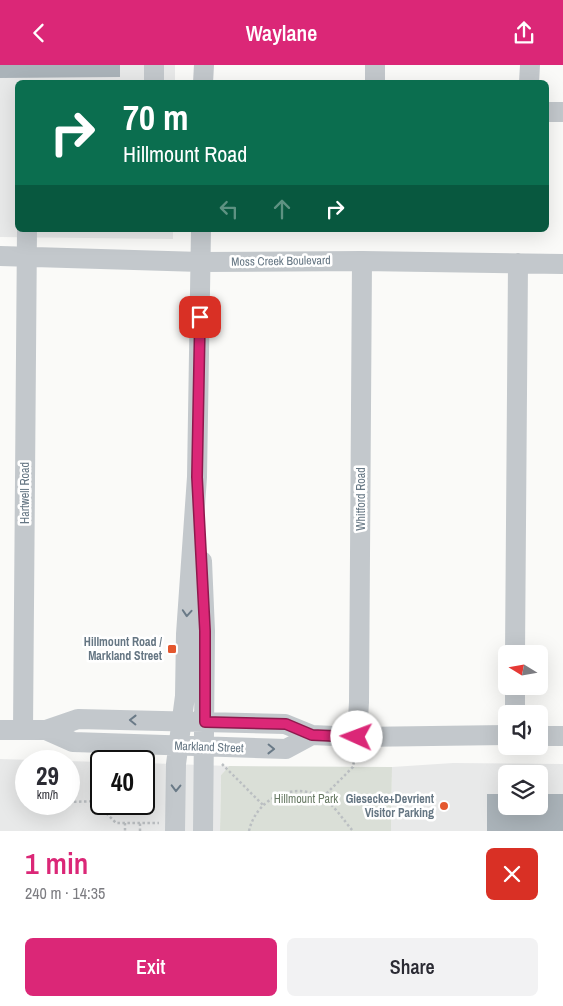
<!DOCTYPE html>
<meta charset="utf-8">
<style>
body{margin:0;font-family:"Archivo Narrow",sans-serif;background:#f2f2f3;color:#2b2b33;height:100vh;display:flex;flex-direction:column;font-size:19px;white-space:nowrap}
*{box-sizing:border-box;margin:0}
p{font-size:16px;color:#7c7c81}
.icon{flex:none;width:28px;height:28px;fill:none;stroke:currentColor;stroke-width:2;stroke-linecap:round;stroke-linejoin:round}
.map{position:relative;height:766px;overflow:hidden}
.details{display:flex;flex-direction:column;background:#fff;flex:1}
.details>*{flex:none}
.banner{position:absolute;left:15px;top:15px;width:534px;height:152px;border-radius:8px;box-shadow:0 5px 20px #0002;background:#0b6e4f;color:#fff;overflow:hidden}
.needle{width:32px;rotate:281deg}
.buttons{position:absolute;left:498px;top:580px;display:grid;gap:10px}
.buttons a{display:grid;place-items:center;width:50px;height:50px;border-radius:8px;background:#fff;box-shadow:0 5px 20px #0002;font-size:25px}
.speed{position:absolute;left:15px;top:685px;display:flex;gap:10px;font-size:25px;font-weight:700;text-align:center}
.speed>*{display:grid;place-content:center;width:65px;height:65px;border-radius:50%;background:#fff;box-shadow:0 5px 20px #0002;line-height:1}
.speed small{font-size:12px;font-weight:400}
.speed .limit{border:2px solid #111;border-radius:8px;background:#fff;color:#111}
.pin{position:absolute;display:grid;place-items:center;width:42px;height:42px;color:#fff;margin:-21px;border-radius:10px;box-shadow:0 2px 8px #0006}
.me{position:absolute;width:55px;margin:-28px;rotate:272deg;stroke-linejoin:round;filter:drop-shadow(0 0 4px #0008)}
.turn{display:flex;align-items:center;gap:18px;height:105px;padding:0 25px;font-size:22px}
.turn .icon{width:65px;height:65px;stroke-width:2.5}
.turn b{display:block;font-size:35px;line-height:42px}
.lanes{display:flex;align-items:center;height:48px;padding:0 25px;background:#0003;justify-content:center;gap:25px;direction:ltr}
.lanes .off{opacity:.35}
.round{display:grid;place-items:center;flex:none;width:52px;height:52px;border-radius:8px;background:#f2f2f3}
.summary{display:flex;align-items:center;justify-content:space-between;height:85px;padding:0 25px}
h1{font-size:30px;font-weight:600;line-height:38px;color:#db2777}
.action{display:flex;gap:10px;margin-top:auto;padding:10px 25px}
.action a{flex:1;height:58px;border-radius:8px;background:#db2777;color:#fff;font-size:20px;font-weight:600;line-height:58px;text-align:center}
.action a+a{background:#f2f2f3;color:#2b2b33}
header{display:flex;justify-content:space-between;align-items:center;height:65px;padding:0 25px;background:#db2777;color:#fff;font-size:22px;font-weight:600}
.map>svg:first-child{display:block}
.built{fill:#e8e9e9;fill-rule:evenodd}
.green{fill:#dadfd7}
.building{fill:#aab3b9}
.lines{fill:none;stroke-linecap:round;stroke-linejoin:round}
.path{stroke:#bbbfc2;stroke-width:2.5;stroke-dasharray:2.5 2.5;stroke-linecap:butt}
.minor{stroke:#c3c8cc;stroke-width:20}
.oneway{stroke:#6a7a87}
.route-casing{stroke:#8e194d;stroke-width:12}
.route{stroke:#db2777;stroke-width:9}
.poi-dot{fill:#e4572e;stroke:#fff;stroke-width:2}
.labels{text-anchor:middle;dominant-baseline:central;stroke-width:5;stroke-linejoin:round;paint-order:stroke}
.street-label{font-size:12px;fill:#657683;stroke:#fff}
.poi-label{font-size:12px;font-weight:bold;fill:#657683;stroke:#fff;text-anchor:end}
.park-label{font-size:12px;fill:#687a64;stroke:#fff}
</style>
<header><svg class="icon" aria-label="back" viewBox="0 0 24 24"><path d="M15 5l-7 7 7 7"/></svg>Waylane<svg class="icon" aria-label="share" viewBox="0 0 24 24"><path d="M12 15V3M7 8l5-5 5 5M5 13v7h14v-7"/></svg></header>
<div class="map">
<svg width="563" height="766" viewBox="0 0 563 766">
<rect width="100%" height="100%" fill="#fafaf8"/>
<path class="built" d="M0,0H175V17L18,18V165H173V174L0,172Z
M0,694L101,697V739H144V698L229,701L221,710L220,766H0ZM26,696H69V739H26Z
M453,698L563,699V766H391L392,702ZM506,709H539V741H506Z"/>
<path class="green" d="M229,701L392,702L391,766H220L221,710Z"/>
<path class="building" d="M0,0H120V12L0,13Z
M487,729H506V741H539V729H563V766H487Z"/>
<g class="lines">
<path class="path" d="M222,699L263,740
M323,732L353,702L355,689
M69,737L101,736
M105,739V747L116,758H159
M125,758V766
M140,766V758
M249,766C256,734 292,716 321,732C333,738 344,756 353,766"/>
<path class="minor" d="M154,0V18
M203,18L204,0
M375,18V0
M529,18L530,0
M546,47H563
M0,191L201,197L362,196L563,199
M202,496L205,566L203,766
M515,589L518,198
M515,621V649
M0,665H46L78,654L285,659L312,670L357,672L506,670
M23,665L27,165
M46,665L73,677L286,684L312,670
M539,671H563
M357,672L359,637L362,196
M175,766L176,699L185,631L186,569L197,412L201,165"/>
</g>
<defs><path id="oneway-chevron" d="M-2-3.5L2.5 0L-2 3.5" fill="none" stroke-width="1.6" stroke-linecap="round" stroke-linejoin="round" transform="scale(1.25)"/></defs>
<g class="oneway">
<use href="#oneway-chevron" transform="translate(187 548) rotate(94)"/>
<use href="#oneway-chevron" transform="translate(133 655) rotate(-179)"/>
<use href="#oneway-chevron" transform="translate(271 684) rotate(1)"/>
<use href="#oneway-chevron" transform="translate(176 723) rotate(91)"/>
</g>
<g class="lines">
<defs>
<path id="route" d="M200,252L197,412L205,566V657L286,659L312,670L357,672"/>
</defs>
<use href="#route" class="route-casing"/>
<use href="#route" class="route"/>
</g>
<g class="poi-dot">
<rect x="167" y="579" width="10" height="10" rx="2.5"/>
<circle cx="444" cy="741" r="5"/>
</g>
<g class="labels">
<g class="street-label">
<text transform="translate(281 196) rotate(-1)">Moss Creek Boulevard</text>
<text transform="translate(25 428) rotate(-90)">Hartwell Road</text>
<text transform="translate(361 434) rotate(-90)">Whitford Road</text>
<text transform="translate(209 682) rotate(2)">Markland Street</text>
</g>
<g class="poi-label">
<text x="162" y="577">Hillmount Road /<tspan x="162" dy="14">Markland Street</tspan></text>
<text x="434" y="734">Giesecke+Devrient<tspan x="434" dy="14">Visitor Parking</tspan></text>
</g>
<g class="park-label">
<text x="306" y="734">Hillmount Park</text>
</g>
</g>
</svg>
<div class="buttons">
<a><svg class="needle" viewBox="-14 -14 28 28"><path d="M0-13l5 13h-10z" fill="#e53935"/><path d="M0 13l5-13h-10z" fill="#7c7c81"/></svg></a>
<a><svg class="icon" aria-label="sound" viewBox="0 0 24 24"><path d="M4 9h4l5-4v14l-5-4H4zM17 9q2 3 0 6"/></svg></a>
<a><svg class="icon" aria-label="layers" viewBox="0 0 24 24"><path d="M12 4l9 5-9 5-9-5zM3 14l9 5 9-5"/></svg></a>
</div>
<div class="speed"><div>29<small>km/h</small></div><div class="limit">40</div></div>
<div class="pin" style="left:200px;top:252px;background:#d93025"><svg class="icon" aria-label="arrive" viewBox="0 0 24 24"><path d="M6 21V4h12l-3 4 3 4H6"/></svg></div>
<svg class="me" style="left:357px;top:672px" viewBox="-20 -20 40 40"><circle r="19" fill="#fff"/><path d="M0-13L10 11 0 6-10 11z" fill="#db2777"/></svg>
<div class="banner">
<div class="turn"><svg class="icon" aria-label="right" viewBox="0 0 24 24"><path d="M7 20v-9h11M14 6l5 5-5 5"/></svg><div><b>70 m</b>Hillmount Road</div></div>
<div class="lanes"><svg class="icon off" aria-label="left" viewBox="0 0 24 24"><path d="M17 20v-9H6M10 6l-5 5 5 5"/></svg><svg class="icon off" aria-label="ahead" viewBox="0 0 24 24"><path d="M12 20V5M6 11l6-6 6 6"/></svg><svg class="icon" aria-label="right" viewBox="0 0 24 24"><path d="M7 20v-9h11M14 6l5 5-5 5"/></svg></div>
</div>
</div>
<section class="details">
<div class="summary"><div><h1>1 min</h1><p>240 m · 14:35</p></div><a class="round" style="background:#d93025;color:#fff"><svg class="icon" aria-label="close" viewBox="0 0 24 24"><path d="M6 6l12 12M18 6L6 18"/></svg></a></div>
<div class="action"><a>Exit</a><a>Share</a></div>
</section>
